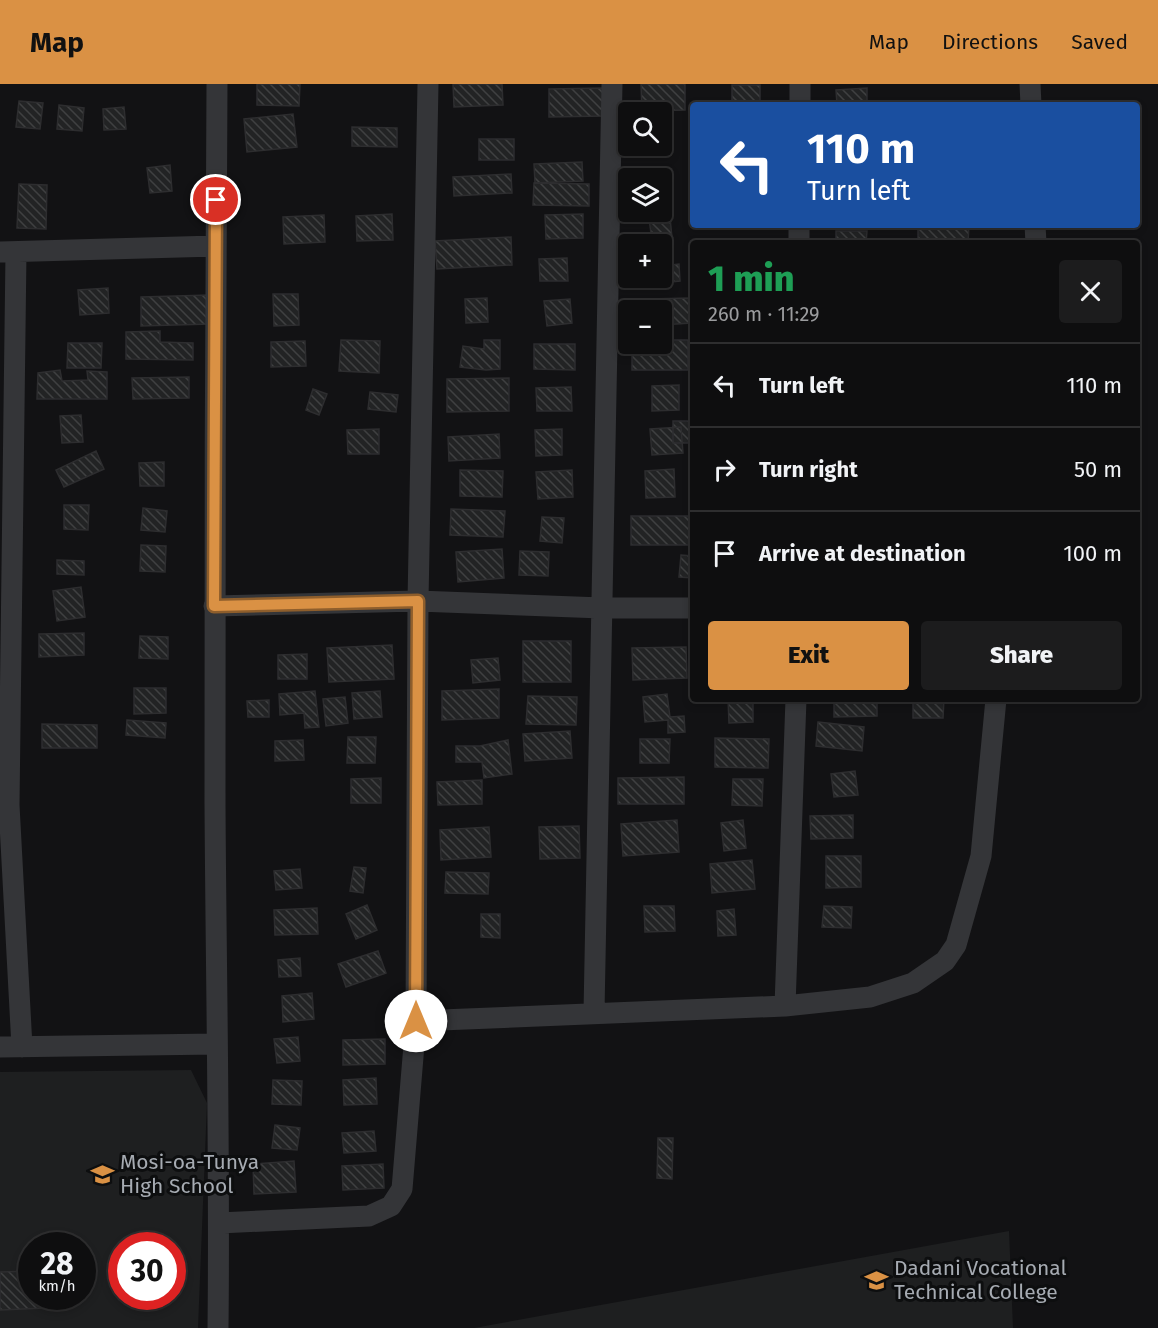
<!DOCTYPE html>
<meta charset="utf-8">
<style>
body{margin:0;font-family:"Fira Sans",sans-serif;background:#1c1c1d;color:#f1f3f6;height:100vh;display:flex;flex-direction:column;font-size:22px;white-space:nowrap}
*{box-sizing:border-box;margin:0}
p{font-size:20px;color:#9b9c9e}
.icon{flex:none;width:33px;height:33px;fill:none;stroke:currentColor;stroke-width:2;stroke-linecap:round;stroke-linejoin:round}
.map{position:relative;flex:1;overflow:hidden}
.panel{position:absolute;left:690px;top:156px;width:450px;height:462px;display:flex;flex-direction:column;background:#0e0e0f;border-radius:6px;box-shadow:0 3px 9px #0003,0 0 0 2px #2e2e2f}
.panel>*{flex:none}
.banner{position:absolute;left:690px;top:18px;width:450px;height:126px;border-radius:6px;box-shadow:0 3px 9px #0003,0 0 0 2px #2e2e2f;background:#1a4fa0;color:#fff;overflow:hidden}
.buttons{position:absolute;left:618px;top:18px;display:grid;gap:12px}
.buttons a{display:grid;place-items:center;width:54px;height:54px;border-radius:6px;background:#0e0e0f;box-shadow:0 3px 9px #0003,0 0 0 2px #2e2e2f;font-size:30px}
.speed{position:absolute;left:18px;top:1148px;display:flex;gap:12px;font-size:30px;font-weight:700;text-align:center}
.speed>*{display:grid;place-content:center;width:78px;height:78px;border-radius:50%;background:#0e0e0f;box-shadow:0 3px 9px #0003,0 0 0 2px #2e2e2f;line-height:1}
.speed small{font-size:15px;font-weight:400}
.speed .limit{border:9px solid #d22;background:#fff;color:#111}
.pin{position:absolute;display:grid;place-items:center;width:51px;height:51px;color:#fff;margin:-26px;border:3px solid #fff;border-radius:50%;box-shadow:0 2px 6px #0007}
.me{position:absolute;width:66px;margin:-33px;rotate:0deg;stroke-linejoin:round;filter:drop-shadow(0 0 4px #0008)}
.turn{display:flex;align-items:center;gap:21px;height:126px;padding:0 18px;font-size:27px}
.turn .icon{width:78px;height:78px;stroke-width:2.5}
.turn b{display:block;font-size:42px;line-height:51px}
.round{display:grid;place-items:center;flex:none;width:63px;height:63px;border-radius:6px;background:#1c1c1d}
.overview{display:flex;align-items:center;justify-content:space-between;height:102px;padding:0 18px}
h1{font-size:36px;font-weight:800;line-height:45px;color:#1e9e55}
.primary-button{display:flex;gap:12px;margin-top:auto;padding:12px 18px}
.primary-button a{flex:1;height:69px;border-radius:6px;background:#da9144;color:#111;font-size:24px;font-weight:800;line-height:69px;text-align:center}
.primary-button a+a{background:#1c1c1d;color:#f1f3f6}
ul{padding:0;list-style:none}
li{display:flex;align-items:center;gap:18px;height:84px;padding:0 18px;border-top:2px solid #2e2e2f}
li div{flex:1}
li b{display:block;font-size:22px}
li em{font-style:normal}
header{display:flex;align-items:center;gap:36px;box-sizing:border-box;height:84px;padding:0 30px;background:#da9144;color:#111}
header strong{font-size:28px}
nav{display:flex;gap:33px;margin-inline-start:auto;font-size:21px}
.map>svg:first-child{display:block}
.built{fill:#1e1f20;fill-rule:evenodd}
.building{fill:url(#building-back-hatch);stroke:#2d2d2f;stroke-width:1.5}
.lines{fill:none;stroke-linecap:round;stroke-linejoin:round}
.street{stroke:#343538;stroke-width:21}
.route-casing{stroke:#8e5e2c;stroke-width:15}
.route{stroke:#da9144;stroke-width:10}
.labels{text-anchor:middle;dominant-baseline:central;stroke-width:6;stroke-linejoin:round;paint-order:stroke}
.poi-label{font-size:21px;fill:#a6abb2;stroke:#0d0e0f;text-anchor:start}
</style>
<header>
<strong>Map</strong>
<nav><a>Map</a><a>Directions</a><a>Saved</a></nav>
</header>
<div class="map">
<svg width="1158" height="1244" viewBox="0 0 1158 1244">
<defs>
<pattern id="building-back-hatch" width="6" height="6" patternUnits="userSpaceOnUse" patternTransform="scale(1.5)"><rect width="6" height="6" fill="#222324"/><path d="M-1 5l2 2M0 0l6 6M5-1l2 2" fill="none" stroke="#3f4041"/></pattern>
</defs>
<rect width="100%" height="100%" fill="#121214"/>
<path class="built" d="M191,986L207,1019L198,1244H0V988ZM32,1161H82V1212H32ZM122,1161H172V1212H122Z
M1009,1147L1013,1244H474Z"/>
<path class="building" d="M257,0H300L299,22L257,21Z
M453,0H502L503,21L454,23Z
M641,0H685V26L642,27Z
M732,1H760V21H732Z
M604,4V32L549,33V5Z
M867,4V21H837L836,6Z
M19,17L43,19L40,45L16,43Z
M59,21L84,24L82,47L57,45Z
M124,23L126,45L104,46L103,25Z
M293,30L297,63L247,68L244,35Z
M662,42H665L668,67L641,71L640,62H662Z
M352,43L397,44V63L352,62Z
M479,55H514V76H479Z
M582,78L583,97L535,99L534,80Z
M170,81L172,107L150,109L147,84Z
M511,90L512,109L454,112L453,93Z
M534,99L589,100V122L533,121Z
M19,100L47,101L46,145L17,144Z
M392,130L393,156L357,157L356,132Z
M583,130V154L546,155L545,131Z
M324,131L325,158L284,160L283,133Z
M670,133L672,154L652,156L649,135Z
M918,141H969L968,159H918Z
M836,147H867L866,159H836Z
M511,153L512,181L437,185L435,157Z
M567,174L568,197H540L539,175Z
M679,180L680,197L651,200L650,194H662V182Z
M108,204L109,229L80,231L78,206Z
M273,210H298L299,241L274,242Z
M209,211L210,240L141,242V213Z
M487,214L488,238L466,239L465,215Z
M690,214L691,239L662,241V226H650L649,215Z
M570,215L572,239L547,242L544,217Z
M160,247V258L193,259V276L126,275V248Z
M341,256L380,257L379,289L339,287Z
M484,256H500V285L486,286L460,283L463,262L484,265Z
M662,256H688V286H632V260H662Z
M305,257L306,282L271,283V258Z
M68,259H102L101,284H67Z
M534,260H575V286L534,285Z
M60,286L62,297L88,296L87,287L107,288V315H37L38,289Z
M189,293V314L133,315L132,294Z
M509,294V327L447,328V295Z
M679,301V326L652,327V302Z
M571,303L572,327H537L536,304Z
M313,305L327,310L319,331L306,326Z
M370,308L398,311L396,328L368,325Z
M81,331L83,358L62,359L60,332Z
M673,337H693V359H673Z
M681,343L683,369L652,371L650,345Z
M379,345V370H348L347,346Z
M562,345V371L536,372L535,346Z
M499,350L500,374L449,377L448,353Z
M96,367L104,385L64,403L56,386Z
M164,378V402H140L139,379Z
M674,385L675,413L646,414L645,387Z
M460,386L503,387L502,413L460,412Z
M572,386L573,413L538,415L536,388Z
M64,421H89L88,446L64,445Z
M143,424L167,427L165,448L141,446Z
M451,425L505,427L503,453L450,451Z
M631,432H693V461H631Z
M542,433L564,434L562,459L540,457Z
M141,461L166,462L165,488L140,487Z
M502,465L504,494L458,498L456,468Z
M520,467L549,468L548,492L519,491Z
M681,471L693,472V494L679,493Z
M57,476L84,477V491L57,490Z
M81,503L85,533L57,537L53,507Z
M84,549V571L39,573V550Z
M140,552L168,553V575L139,574Z
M523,557H571V598H523Z
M392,561L394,595L329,598L327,564Z
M686,563L687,594L633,596L632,564Z
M307,570V595H278V571Z
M498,574L500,596L473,599L471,576Z
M134,604H166V629L134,630Z
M499,605V634L442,636V607Z
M315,607L319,643L305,644L304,629L280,631L279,610Z
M380,607L382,633L354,635L352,609Z
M667,610L670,633L684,632L685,648L668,649V636L645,638L643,613Z
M528,612L577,613L576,641L526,640Z
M345,613L348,639L326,642L323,615Z
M728,615H753V638L729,639Z
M834,615H877V632L834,633Z
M913,615H944L943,634H913Z
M269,616V633H248L247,617Z
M127,636L166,639L165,654L126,651Z
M818,638L864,643L862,667L816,662Z
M42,640L97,641V664H42Z
M570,647L572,674L525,677L523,650Z
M348,653H376L375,679H347Z
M715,654L769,655L768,684L715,683Z
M640,655H670L669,679H640Z
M303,656L304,676L275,677V657Z
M508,656L512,690L484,694L482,678H456V662H480Z
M855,687L858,711L834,713L831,690Z
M684,693V720H618V694Z
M381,694V719H351V695Z
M733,695H763L762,722L732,721Z
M482,696V720L438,721L437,698Z
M853,731V754L811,755L810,732Z
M677,736L679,768L623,772L621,740Z
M743,736L746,764L724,767L721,739Z
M579,742L580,774L540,775L539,743Z
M489,743L491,773L441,776L440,746Z
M826,772H861V803L826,804Z
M752,776L755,805L712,809L710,780Z
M354,783L366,784L363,809L350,807Z
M300,785L302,804L276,806L274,787Z
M446,788L489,789L488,810L445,809Z
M367,821L377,846L356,855L346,830Z
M644,822H674L675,847L645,848Z
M824,822L852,823L851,844L822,843Z
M317,824L318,850L275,851L274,826Z
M734,825L736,851L718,852L717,827Z
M481,830H500V854L481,853Z
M378,867L386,889L346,903L338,880Z
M300,874L301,892L279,893L278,876Z
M312,909L314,935L283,938L282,912Z
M298,953L300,977L277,979L274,955Z
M385,955V980L343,981V956Z
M376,994L377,1020L344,1021L343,996Z
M273,996L302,997L301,1021L272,1020Z
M275,1041L300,1044L297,1066L272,1064Z
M374,1047L376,1067L344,1069L342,1049Z
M658,1054H673L672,1095L657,1094Z
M294,1077L296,1108L254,1110L253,1080Z
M383,1080L384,1104L343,1106L342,1082Z
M32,1187V1212H66L67,1223L0,1226V1188Z"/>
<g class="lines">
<path class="street" d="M217,0C216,240 214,479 215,719C216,894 220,1069 218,1244
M1030,0L1031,21
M800,21V0
M1035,141L1036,159
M799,159V141
M0,168L216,162
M214,522L418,517L602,524H693
M9,721L16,168
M2,731L9,721L22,963
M785,922L796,615
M594,928L612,0
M416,937L418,517L428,0
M0,963L216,960
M219,1139L369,1132L391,1122L402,1105L416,937L785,922L870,913L913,899L945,877L956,861L981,772L996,615"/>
</g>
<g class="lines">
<defs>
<path id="route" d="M216,116L214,522L418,517L416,937"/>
</defs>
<use href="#route" class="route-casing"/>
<use href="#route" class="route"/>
</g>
<defs>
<symbol id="school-bare" viewBox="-9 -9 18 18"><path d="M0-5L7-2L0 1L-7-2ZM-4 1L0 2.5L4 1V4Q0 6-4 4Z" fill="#da9144" stroke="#0d0e0f" stroke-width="2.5" paint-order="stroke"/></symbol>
</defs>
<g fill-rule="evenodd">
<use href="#school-bare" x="86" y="1074" width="33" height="33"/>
<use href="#school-bare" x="860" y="1180" width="33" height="33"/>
</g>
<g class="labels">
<g class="poi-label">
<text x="120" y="1078">Mosi-oa-Tunya<tspan x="120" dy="24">High School</tspan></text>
<text x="894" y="1184">Dadani Vocational<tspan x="894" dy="24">Technical College</tspan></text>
</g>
</g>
</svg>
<div class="buttons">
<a><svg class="icon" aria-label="search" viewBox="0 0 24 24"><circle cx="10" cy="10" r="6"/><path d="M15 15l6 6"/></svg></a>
<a><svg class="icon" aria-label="layers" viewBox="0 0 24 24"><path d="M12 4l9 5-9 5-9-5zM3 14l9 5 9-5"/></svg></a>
<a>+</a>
<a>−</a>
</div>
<div class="speed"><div>28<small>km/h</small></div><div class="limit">30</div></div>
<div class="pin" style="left:216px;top:116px;background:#d93025"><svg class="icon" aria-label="arrive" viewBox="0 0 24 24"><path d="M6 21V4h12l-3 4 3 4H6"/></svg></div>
<svg class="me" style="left:416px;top:937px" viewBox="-20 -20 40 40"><circle r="19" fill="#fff"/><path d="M0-13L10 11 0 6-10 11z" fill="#da9144"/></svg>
<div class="banner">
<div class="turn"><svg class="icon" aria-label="left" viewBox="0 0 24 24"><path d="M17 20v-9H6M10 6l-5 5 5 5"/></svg><div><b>110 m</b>Turn left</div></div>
</div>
<section class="panel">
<div class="overview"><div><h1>1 min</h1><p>260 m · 11:29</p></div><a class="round"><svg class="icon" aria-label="close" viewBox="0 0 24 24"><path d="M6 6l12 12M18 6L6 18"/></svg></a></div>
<ul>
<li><svg class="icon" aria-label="left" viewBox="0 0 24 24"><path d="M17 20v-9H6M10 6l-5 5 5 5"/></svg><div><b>Turn left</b></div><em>110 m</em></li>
<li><svg class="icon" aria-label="right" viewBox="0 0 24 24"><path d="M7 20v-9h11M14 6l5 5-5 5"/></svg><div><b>Turn right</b></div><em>50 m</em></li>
<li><svg class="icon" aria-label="arrive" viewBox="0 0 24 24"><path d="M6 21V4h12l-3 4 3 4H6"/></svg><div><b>Arrive at destination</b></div><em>100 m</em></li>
</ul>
<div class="primary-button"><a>Exit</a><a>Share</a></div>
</section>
</div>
